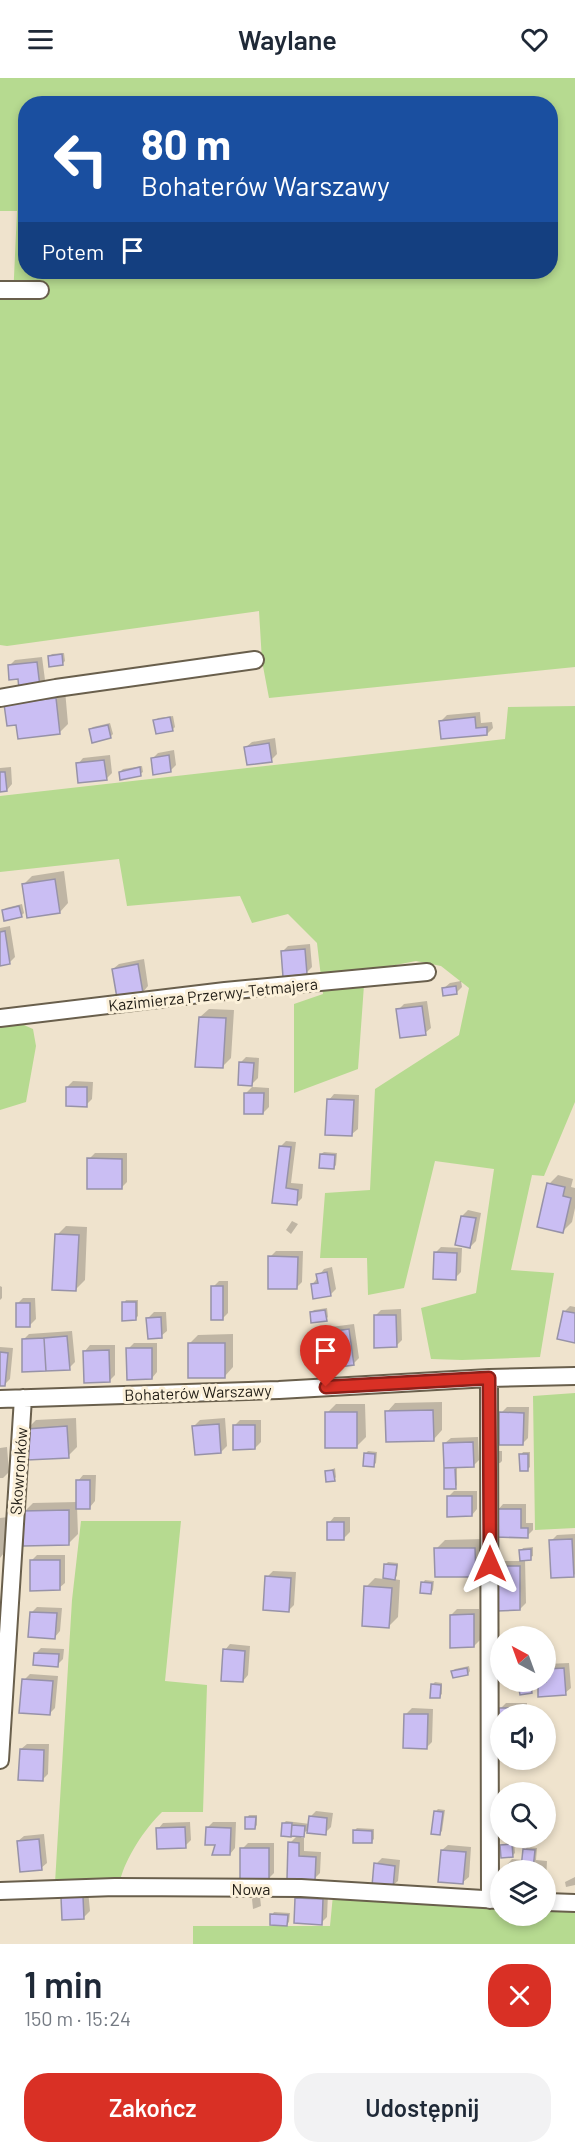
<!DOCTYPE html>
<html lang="pl">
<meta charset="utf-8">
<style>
body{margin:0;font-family:Barlow,sans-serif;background:#f2f2f3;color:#1f2937;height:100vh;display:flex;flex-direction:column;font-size:22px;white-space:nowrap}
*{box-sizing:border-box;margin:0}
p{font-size:20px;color:#747a83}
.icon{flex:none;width:33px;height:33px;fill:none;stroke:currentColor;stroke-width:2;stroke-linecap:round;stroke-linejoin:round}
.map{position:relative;height:1866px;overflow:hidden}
.panel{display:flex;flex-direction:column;background:#fff;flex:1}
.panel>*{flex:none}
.guide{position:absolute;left:18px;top:18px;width:540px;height:183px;border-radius:24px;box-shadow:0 3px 9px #0003;background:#1a4fa0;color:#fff;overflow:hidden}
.needle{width:39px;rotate:319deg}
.buttons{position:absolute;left:490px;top:1548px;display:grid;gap:12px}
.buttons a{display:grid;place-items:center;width:66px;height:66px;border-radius:50%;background:#fff;box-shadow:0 3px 9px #0003;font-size:30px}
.pin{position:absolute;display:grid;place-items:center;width:51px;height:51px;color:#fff;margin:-62px -26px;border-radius:50% 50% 50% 0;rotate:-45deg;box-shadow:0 0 6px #0007}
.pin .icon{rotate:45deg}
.me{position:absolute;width:66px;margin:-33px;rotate:0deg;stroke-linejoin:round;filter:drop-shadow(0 0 4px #0008)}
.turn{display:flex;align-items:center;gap:21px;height:126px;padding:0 24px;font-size:27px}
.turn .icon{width:78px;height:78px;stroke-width:2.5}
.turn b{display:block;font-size:42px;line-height:51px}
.then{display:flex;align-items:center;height:57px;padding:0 24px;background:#0003;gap:12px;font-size:22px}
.round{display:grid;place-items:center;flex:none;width:63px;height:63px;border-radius:24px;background:#f2f2f3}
.head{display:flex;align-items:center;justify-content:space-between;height:102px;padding:0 24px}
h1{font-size:36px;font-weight:600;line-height:45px}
.action{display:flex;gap:12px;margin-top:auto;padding:12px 24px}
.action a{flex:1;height:69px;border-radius:24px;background:#d93025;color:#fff;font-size:24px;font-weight:600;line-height:69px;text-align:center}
.action a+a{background:#f2f2f3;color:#1f2937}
header{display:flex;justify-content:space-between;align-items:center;height:78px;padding:0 24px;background:#fff;font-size:27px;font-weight:600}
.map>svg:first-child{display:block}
.green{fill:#b6da90;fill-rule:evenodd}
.shadow{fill:#0003}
.building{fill:#cabef3;stroke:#9792a8;stroke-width:1.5}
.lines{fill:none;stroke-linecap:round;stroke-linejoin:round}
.minor-casing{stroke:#695f4c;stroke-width:20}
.minor{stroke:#fff;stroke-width:16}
.route-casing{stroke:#8d1f18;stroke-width:15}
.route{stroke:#d93025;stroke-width:10}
.labels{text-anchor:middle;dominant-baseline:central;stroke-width:6;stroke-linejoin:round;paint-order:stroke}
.street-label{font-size:16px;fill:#221e16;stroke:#fcf1da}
</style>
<header><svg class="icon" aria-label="menu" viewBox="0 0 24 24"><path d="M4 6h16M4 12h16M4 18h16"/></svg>Waylane<svg class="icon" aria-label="heart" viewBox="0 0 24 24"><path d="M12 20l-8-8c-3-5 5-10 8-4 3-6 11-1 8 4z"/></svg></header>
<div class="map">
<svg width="575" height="1866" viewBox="0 0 575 1866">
<rect width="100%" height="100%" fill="#efe3cd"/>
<path class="green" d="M0,0H575V589L269,620L262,583L259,533L7,568L0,567V221H13L17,133H0ZM26,26H550V194H26Z
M575,628V1024L544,1098L532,1097L511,1192L554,1195L540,1279L462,1282L431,1281L421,1230L476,1215L494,1091L435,1083L404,1210L368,1217L367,1180H320L325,1115L370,1112L375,1011L459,957L469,910L441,888L416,883L365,893L358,991L294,1015V926L323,916L317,865L288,836L252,845L240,818L127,828L119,781L0,794V718L505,661L508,629Z
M0,943L17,944L33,951L36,968L26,1024L0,1032Z
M575,1315V1450L535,1452L533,1318Z
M81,1443H181L165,1603L207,1607L203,1734H162C145,1750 125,1781 120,1803L55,1805L72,1522Z
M333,1817L501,1827V1838H546V1829H575V1866H193V1848H330Z"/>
<path class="shadow" d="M64,575L65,583L62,586L50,578L52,576Z
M42,579L45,602L39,608L19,599L9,588L15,582Z
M65,612L68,646L59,655L15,618Z
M480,634L481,645L492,644L493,650L487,656L441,643L447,637Z
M173,638L175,649L172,652L155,643L158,640Z
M110,645L113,656L110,659L91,651L93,649Z
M275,660L277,676L271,682L246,669L252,664Z
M174,672L176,687L170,693L152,681L158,675Z
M110,677L112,695L106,701L78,686L83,680Z
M142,688L143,694L140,696L120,694L123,691Z
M11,689L12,706L7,712H0V690Z
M64,793L68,825L60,834L23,807L32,798Z
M22,826L24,835L21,838L4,832L6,830Z
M10,848L15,879L9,885L0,886V850Z
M310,866L312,889L306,895L282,874L288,868Z
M144,881L148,908L143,914L113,891L119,886Z
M461,903L462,909L456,915L444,910L450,905Z
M427,923L431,950L425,955L398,932L404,926Z
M209,931L234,932L231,980L222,989L200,939Z
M246,979L259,980L258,1000L252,1006L240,985Z
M73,1003L93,1004L92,1021L86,1027L67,1009Z
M252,1009L269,1010V1029L263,1035L246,1015Z
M334,1016L359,1017L358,1051L352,1056L329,1022Z
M286,1063L296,1064L291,1105L303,1106L302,1120L296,1126L274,1124L280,1069Z
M324,1074L337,1075L336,1087L334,1090L321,1076Z
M95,1075H127V1104L121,1110L89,1081Z
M558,1097L573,1101L571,1109L575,1110V1130L572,1144L563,1153L549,1106Z
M468,1132L481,1135L476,1163L470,1169L462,1138Z
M292,1143L298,1146L291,1156L286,1152Z
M66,1148L87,1149L85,1202L76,1211L57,1157Z
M441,1169L462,1170L461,1194L455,1200L435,1175Z
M276,1173H303L302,1204L296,1210L270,1179Z
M332,1189L336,1211L330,1217L312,1207L324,1191Z
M219,1203H228V1235L222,1241L213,1209Z
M0,1208L2,1209V1220L0,1222Z
M23,1220H35L36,1241L30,1247L17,1226Z
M126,1222H138V1238L135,1241L124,1225Z
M570,1228L575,1229V1263L564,1234Z
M327,1230L328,1239L326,1241L311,1235L314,1232Z
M401,1231L402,1262L396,1268L375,1238L381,1232Z
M154,1234H166L167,1253L161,1258L148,1240Z
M354,1246L359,1280L353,1286L310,1257L315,1251Z
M72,1253L75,1284L69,1290L23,1262L29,1256Z
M233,1256V1289L225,1298L189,1266L198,1257Z
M134,1265H157V1294L152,1300L128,1271Z
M90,1267H115V1297L109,1303L85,1273Z
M0,1269L13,1270L10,1301L4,1307L0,1306Z
M442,1324V1352L434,1361L387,1334L395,1325Z
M336,1326H365L366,1359L357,1368L327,1335Z
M507,1329H529L528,1360L522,1366L501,1335Z
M76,1340L77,1369L68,1378L27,1351L36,1342Z
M225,1340L227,1368L221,1374L194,1348L200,1342Z
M240,1342H261V1364L255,1370L234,1348Z
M478,1359L479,1382L473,1388H457V1407L455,1410H445V1365L451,1360Z
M7,1369L9,1394L3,1400H0V1370Z
M368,1373L377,1374L376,1385L374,1387L365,1376Z
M495,1373H502V1383L500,1385L493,1386Z
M523,1374H530V1389L528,1391L521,1377Z
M335,1390L336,1399L334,1402L327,1394Z
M83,1397H96L95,1423L90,1429H77L78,1456L69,1465L24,1434L33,1425L77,1424L78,1403Z
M454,1413H477V1431L472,1437L448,1419Z
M503,1426H526V1445H533V1452L527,1458L498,1432Z
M8,1439L9,1459L4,1464V1475L0,1480V1440Z
M334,1439H350V1454L344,1460L329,1445Z
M575,1456V1496L573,1498L551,1463L557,1457Z
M484,1461V1489L475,1497L436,1471L445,1462Z
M533,1469V1478L525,1481L526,1525L520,1531L498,1489L503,1483H522L521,1473L523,1470Z
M37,1477H65V1505L59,1510L31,1483Z
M388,1484L398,1485L397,1498L393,1501L400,1502L398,1539L389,1548L366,1509L375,1500L384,1501L386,1486Z
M273,1493L296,1494L294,1527L288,1533L267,1499Z
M425,1502L434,1503L433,1512L431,1515L423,1505Z
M37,1529L62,1530L60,1553L55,1559L31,1535Z
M457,1531H479L480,1562L474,1568L451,1537Z
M230,1566L250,1568L248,1597L243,1603L225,1572Z
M41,1570L64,1571L63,1581L57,1587L35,1576Z
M569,1585L571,1610L565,1615L540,1617L539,1604H546V1586Z
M469,1588L470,1593L468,1596L453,1593L455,1591Z
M30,1596L58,1598L55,1630L49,1636L24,1602Z
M435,1604L442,1605V1616L439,1619L432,1607Z
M522,1604H533L534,1611L531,1614L520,1605Z
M506,1625H527V1636H501V1678L500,1631Z
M412,1630L433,1631L432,1664L426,1670L406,1636Z
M27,1666H49L48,1696L42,1702L21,1671Z
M438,1731L445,1732L442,1753L440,1755L435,1734Z
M316,1733L333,1735L331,1749L325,1755L306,1753L301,1760H304V1773L321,1774L320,1795L314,1801L290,1765L298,1757H283L284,1745L286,1743L310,1746V1739Z
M249,1737H257V1747L255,1750L247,1740Z
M190,1744L191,1762L185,1768L158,1751L163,1745Z
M213,1744H236L235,1770L230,1776L216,1766L208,1749Z
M357,1750L374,1751V1761L371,1764L354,1753Z
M44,1756L47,1785L41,1790L18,1763L24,1758Z
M248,1765H274V1795L268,1801L242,1771Z
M514,1765L515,1775L513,1777L502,1768L504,1766Z
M448,1767L471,1769L469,1799L463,1804L442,1772Z
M527,1769L537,1770L536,1782L547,1783L546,1802V1792H502L512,1781L524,1782L525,1772Z
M382,1780L400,1782L398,1803L392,1808L376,1786Z
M501,1793V1815H496L497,1797Z
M575,1799V1807L566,1809L565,1804Z
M88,1812L90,1833L84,1839L68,1814Z
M302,1815L328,1816L327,1839L321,1845L297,1820Z
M255,1819H260L261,1828L253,1831L252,1821Z
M274,1834L290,1835L289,1844L287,1846L272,1837Z"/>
<path class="building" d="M62,576L63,587L49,589L48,578Z
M37,584L40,609L19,611L18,601L9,602L8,587Z
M56,620L60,656L18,661L16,647L7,648L4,626Z
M170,639L173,653L156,656L153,642Z
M475,639L476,650L487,649V657L441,661L439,643Z
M108,647L111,660L92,665L89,651Z
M269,665L272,684L247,687L244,669Z
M169,677L171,694L153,697L151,680Z
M104,682L107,702L78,705L76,685Z
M140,689L141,698L120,702L119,694Z
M0,694H5L7,713L0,714Z
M55,801L60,835L27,840L22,806Z
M19,828L22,839L4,843L2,832Z
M5,853L10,886L0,888V854Z
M305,871L307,896L283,899L281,873Z
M138,886L143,915L117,920L112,891Z
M456,908L457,916L443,918L442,910Z
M422,928L426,957L400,960L396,931Z
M199,939L226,940L223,990L195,989Z
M239,984L254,985L252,1008L238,1007Z
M66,1009H87V1029L66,1028Z
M244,1015H264L263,1036H244Z
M327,1021L354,1022L352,1058L325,1057Z
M279,1068L291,1069L286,1110L298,1112L297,1127L272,1125Z
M320,1076L335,1077L334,1091L319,1090Z
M87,1080L122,1081V1111H87Z
M547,1105L565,1109L563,1118L571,1120L563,1155L537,1149Z
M461,1138L476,1140L470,1170L455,1167Z
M55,1156L79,1157L76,1213L52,1212Z
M434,1174L457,1175L456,1202L433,1201Z
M268,1178L298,1179L297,1211H268Z
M327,1194L331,1218L313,1221L311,1206L318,1205L316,1196Z
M211,1208H223V1242H211Z
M122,1224H136V1242L122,1243Z
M16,1225H30V1249H16Z
M325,1232L327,1243L311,1245L310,1234Z
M563,1233L575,1235V1265L557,1261Z
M374,1237H396L397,1269L374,1270Z
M161,1239L162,1260L148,1261L146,1240Z
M349,1251L354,1287L332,1290L328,1254Z
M328,1254L332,1290L312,1293L308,1256Z
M67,1258L70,1292L46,1293L44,1260Z
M44,1260L46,1293L22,1294V1261Z
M188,1265H225V1300H188Z
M126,1270H152V1301L127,1302Z
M109,1272L110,1304L84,1305L83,1273Z
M0,1274L8,1275L5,1308H0Z
M433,1332L434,1363L386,1364L385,1333Z
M325,1334H357V1370H325Z
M499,1334L524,1335L523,1367H499Z
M219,1346L221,1375L195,1377L192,1348Z
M233,1347H255V1371L233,1372Z
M67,1348L69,1380L27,1382L26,1351Z
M473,1364L474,1389L444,1390L443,1365Z
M364,1375L375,1376L374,1389L363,1388Z
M519,1376H528V1393H520Z
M444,1390H455L456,1411H444Z
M333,1392L335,1403L326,1404L325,1393Z
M76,1402H90V1431H76Z
M447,1418H472V1438L447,1439Z
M496,1431H521V1450H528V1460L496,1459Z
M69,1432V1467L23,1468L22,1433Z
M327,1444H344V1462H327Z
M572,1461L574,1499L551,1500L549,1462Z
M434,1470H475L476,1499H435Z
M531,1471V1482L520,1483L519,1472Z
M30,1482H60V1512L30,1513Z
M384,1486L397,1487L395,1502L383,1500Z
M496,1488H520V1532L497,1533Z
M265,1498L291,1500L289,1534L263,1532Z
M421,1504L432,1505L431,1516L420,1515Z
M364,1508L392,1510L389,1550L362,1548Z
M30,1534L57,1535L55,1561L28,1559Z
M474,1536V1569L450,1570V1537Z
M223,1571L245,1573L243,1604L221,1603Z
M34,1575L59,1576L58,1589L33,1587Z
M467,1590L468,1597L453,1600L451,1593Z
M564,1590L566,1617L538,1619V1604H546V1591Z
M22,1601L53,1603L50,1637L19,1635Z
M531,1604L532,1615L520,1617L518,1605Z
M431,1606L441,1607L440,1620H430Z
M499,1630H522V1636H501V1656H499Z
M404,1636H428L427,1671L403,1670Z
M20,1671L44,1672L43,1703L18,1702Z
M434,1733L443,1734L440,1757L431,1756Z
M309,1738L327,1740L326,1757L307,1755Z
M245,1739H256L255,1751H245Z
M282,1745H292L291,1759L281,1758Z
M292,1747L305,1748L304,1759L291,1758Z
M185,1749L186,1770L157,1771L156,1750Z
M206,1749L231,1750L230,1777H212L215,1767H205Z
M353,1752L372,1753V1765H353Z
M39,1761L42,1792L20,1794L17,1763Z
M288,1764L299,1765V1778L316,1779L315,1802L287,1801Z
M512,1766L513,1779L501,1780L500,1767Z
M240,1770H269V1802H240Z
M523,1771L535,1772L533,1791L521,1790Z
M441,1772L466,1774L463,1806L438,1804Z
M374,1785L395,1788L393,1810L372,1808Z
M83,1818L84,1841L62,1842L61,1819Z
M295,1820L323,1821L322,1847L294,1845Z
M270,1836L288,1837L287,1848L270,1847Z"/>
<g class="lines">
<defs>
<path id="minor" d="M0,212H40
M0,620L56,610L255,582
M0,940L225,913L427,894
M489,1300L490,1822
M0,1321L279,1312L489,1300L575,1298
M0,1682L23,1320
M0,1813L115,1809L301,1810L500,1822
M546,1824L575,1825"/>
</defs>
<use href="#minor" class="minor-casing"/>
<use href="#minor" class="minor"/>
</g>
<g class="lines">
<defs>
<path id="route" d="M326,1309L489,1300L490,1486"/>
</defs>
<use href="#route" class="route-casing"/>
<use href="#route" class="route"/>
</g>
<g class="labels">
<g class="street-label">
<text transform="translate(213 916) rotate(-6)">Kazimierza Przerwy-Tetmajera</text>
<text transform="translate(198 1314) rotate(-2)">Bohaterów Warszawy</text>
<text transform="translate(18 1393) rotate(-86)">Skowronków</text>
<text x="251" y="1810">Nowa</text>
</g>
</g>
</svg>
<div class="buttons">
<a><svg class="needle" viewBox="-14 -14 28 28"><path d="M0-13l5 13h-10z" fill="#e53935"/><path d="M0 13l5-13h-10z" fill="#747a83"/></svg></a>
<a><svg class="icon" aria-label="sound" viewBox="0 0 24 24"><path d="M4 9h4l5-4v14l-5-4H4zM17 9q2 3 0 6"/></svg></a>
<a><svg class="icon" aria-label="search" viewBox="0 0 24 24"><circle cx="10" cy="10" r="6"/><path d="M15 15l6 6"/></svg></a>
<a><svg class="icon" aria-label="layers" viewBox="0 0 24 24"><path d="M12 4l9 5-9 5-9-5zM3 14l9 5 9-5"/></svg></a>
</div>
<div class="pin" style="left:326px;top:1309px;background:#d93025"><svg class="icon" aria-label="arrive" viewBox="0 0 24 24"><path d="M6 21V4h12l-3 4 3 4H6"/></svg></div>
<svg class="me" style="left:490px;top:1486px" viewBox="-20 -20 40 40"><path d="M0-17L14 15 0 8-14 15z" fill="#d93025" stroke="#fff" stroke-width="4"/></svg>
<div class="guide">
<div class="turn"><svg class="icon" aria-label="left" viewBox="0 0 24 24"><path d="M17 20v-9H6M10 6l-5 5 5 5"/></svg><div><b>80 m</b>Bohaterów Warszawy</div></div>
<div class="then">Potem<svg class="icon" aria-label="arrive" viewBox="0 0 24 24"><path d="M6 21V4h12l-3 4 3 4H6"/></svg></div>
</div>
</div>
<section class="panel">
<div class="head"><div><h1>1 min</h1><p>150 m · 15:24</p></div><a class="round" style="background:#d93025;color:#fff"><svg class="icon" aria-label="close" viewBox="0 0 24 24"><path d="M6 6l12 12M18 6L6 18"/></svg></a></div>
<div class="action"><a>Zakończ</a><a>Udostępnij</a></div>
</section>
